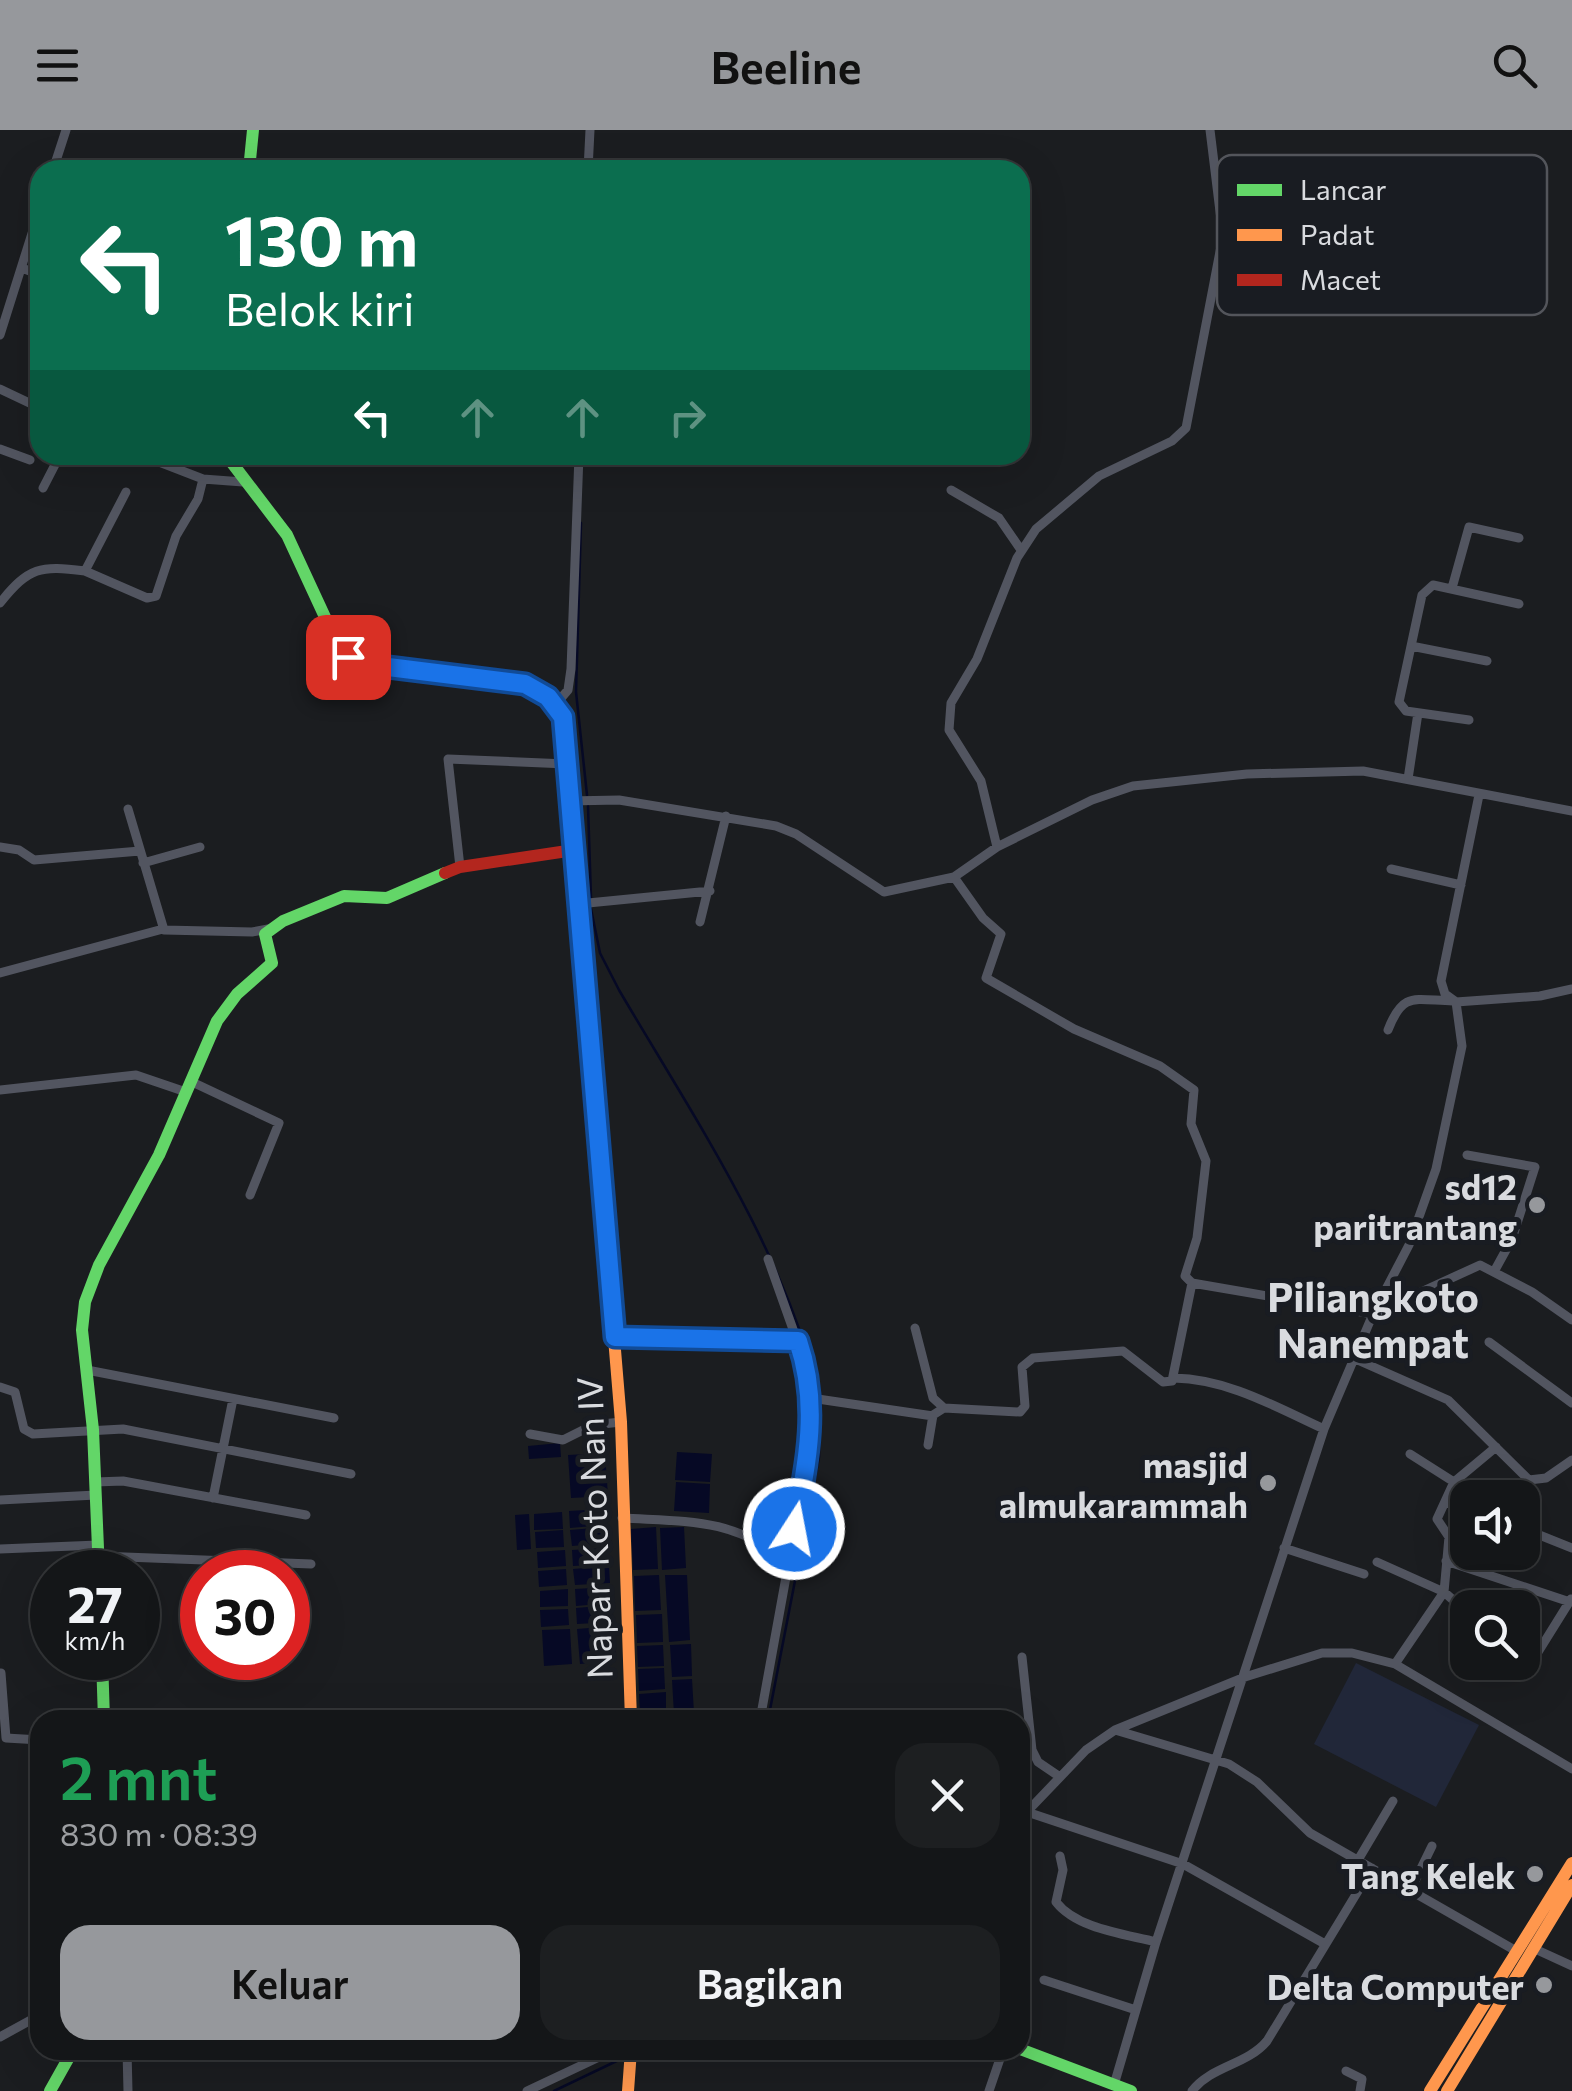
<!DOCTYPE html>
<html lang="id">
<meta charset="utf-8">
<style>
body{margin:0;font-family:Commissioner,sans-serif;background:#1d1f21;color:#f1f3f6;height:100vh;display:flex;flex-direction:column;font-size:38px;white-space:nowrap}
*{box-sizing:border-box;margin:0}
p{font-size:32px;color:#9d9fa2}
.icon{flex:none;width:55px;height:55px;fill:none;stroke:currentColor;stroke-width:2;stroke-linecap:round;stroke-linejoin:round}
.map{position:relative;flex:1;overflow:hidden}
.panel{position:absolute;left:30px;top:1580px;width:1000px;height:350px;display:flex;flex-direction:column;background:#141618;border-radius:30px;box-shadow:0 10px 40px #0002,0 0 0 2px #333537}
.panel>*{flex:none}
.top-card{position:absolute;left:30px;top:30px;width:1000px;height:305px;border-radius:30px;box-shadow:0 10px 40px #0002,0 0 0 2px #333537;background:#0b6e4f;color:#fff;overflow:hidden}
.buttons{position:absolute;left:1450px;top:1350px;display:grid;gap:20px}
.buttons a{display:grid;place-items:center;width:90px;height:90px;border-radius:20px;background:#141618;box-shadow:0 10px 40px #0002,0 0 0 2px #333537;font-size:50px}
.speed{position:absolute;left:30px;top:1420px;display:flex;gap:20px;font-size:50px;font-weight:700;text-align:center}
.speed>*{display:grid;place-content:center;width:130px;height:130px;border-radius:50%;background:#141618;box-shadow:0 10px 40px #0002,0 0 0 2px #333537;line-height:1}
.speed small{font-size:25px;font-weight:400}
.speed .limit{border:15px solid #d22;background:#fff;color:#111}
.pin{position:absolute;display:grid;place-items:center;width:85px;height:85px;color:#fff;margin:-42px;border-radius:20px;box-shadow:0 5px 15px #0006}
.me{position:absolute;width:110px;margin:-55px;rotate:11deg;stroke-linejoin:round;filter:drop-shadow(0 0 8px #0008)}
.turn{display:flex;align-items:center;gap:35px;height:210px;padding:0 30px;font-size:45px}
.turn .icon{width:130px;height:130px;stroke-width:2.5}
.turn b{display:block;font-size:70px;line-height:85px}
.lanes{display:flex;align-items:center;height:95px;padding:0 30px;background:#0003;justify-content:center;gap:50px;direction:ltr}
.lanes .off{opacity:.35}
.round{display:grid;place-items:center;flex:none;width:105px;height:105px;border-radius:30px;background:#1d1f21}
.summary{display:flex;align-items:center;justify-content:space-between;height:170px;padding:0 30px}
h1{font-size:60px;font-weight:600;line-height:75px;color:#1e9e55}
.primary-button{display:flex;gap:20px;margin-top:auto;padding:20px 30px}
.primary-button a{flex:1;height:115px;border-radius:30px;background:#96989c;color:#111;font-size:40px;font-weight:600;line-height:115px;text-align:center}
.primary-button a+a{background:#1d1f21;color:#f1f3f6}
header{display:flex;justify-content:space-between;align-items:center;height:130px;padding:0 30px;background:#96989c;color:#111;font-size:45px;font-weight:600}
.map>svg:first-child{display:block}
.green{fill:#212739}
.water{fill:#060925}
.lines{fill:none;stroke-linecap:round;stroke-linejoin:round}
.stream{stroke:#060925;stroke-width:2.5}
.street{stroke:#525560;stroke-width:9}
.fast{stroke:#63d668;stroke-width:12}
.slow{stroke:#ff974d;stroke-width:12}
.jam{stroke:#b3261e;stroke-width:12}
.route-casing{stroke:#114b97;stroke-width:25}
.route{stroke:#1a73e8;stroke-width:18}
.poi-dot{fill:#96989c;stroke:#191c22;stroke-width:4}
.labels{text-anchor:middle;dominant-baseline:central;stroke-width:10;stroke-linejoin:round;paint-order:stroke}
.poi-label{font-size:35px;font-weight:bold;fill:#d9dbdf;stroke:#191c22;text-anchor:end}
.street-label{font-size:35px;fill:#d9dbdf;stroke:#191c22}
.quarter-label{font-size:40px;font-weight:bold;fill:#d9dbdf;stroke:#191c22}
.key{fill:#191c22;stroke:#53555b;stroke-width:2.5}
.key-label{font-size:28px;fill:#d9dbdf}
</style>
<header><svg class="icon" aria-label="menu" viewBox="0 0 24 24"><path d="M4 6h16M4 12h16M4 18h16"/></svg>Beeline<svg class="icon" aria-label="search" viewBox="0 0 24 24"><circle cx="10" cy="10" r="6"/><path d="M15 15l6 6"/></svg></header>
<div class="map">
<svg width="1572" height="1961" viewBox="0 0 1572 1961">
<rect width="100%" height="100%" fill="#1b1d20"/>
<path class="green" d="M1356,1533L1479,1595L1436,1677L1314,1614Z"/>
<path class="water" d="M560,1313L561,1327L529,1329L528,1316Z
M677,1322L712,1324L710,1352L675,1350Z
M605,1323L608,1366L571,1368L568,1325Z
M676,1352L710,1354L709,1383L674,1381Z
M604,1379L605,1395L570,1398L569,1381Z
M562,1382L563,1399L534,1400V1384Z
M529,1384L531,1419L517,1420L515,1385Z
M606,1397L607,1413L572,1416L570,1400Z
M656,1397L658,1439L633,1440L631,1399Z
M684,1397L686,1438L662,1440L660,1398Z
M563,1400L564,1417L536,1418L535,1402Z
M607,1418L609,1434L573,1436L572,1420Z
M565,1420L566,1436L538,1438L537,1422Z
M609,1436L610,1453L575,1455L573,1439Z
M566,1439L567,1455L539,1457L538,1441Z
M659,1445L661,1480L635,1481L634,1446Z
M665,1445H687L690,1510L669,1512Z
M610,1457L611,1473L576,1476L575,1459Z
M568,1459V1476L540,1477V1461Z
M611,1475L613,1492L577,1494L576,1478Z
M568,1479L569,1495L541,1497L540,1480Z
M662,1484L663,1512L637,1513L636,1485Z
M613,1496L616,1531L580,1534L577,1499Z
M570,1499L572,1534L544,1536L542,1500Z
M691,1514L692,1546L672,1547L670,1515Z
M663,1515L664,1536L638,1537L637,1516Z
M664,1538L665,1559L639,1561L638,1539Z
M692,1549L694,1583L674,1584L672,1550Z
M666,1562V1584L640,1585L639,1564Z"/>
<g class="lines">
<path class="stream" d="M581,393L576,562L587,665
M588,676L591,768
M591,779L600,823L619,860C696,991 781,1115 819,1263
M768,1590L819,1327V1271
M554,1961L625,1927"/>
<path class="street" d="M53,40L66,0
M588,40L590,0
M1219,46L1313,64
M22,138L40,145
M0,205L40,78
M0,259L40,278
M0,319L30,330
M141,325L203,349L243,352
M43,358L60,325
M951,360L999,388L1021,420
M85,441L147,468L156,466L176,406L198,369L203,349
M1452,458L1469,397L1519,408
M0,473C29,437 40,435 85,441L126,362
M1411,516L1487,531
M556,574L568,560L571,539L579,325
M1469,590L1406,581L1399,572L1422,465L1433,455L1519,474
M1408,649L1418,583
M569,671L619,670L776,696L796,704L884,762L954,747L997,717L1092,670L1133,656L1247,644L1363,641L1572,681
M128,679L164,800L252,802L268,799
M0,717L19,720L34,730L140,721
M997,717L981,651L949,600L951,573L977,529L1017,428L1036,399L1099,346L1172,311L1186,298L1223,106L1210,0
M143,733L200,717
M460,737L448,629L567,634
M1391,739L1461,755
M954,747L983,788L1001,804L986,848L1074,899L1160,936L1194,960L1191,994L1206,1031L1197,1108L1185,1146L1192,1153L1373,1184L1480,1135L1532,1162L1572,1190
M578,774L710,761
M700,792L726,686
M0,843L163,799
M1456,872L1540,866L1572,859
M1388,900C1403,861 1414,870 1453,871
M190,951L279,993L250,1065
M0,960L136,945L186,962
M1467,1025L1535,1037L1512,1109L1495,1140
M915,1198L933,1268L944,1278L933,1285L928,1315
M615,1207L797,1211
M1489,1212L1572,1273
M1353,1228L1448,1270L1529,1350L1546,1348L1572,1330
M87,1240L334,1288
M1174,1248C1228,1249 1276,1277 1324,1299
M0,1257L15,1262L24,1299L33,1304L123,1299L351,1344
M811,1268L933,1286
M944,1278L1020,1282L1025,1276L1022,1237L1033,1228L1123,1221L1163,1252L1172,1251L1192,1153
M530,1304L563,1310L593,1295L621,1292
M1410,1324L1454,1352
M95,1352L123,1351L306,1385
M213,1368L233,1269
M0,1370L96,1365
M1446,1372L1468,1379
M622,1388C693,1392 727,1388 789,1430
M1522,1398L1572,1418
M1284,1418L1364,1444
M0,1419L98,1415
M99,1426L311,1434
M1446,1431L1570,1472
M1377,1432L1444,1462L1468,1483
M1022,1527L1032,1620L1038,1632L1060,1647
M1522,1529L1535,1527L1571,1469
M1395,1534L1444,1462L1449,1407L1437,1389L1454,1352L1496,1317
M1,1543L6,1608L40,1610
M760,1590L806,1337L811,1268L806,1236L768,1129
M1115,1600L1229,1634L1257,1652L1310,1703L1518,1822
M1027,1682L1183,1734L1325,1814
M1020,1689L1086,1620L1115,1600L1245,1547L1322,1523H1352L1395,1534L1572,1639
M1060,1726L1063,1740L1056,1772C1077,1799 1125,1804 1156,1812
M1358,1730L1393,1671
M1411,1759L1432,1716
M1535,1819L1572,1836
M1044,1850L1136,1880
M0,1907L40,1885
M127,1920L128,1961
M1346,1941L1362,1949L1360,1961
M1114,1955L1156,1812L1324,1299L1373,1184L1409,1115L1436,1039L1462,916L1456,872L1445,864L1441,851L1479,665
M527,1961L614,1920
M989,1961L1003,1920
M1192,1961C1211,1936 1247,1935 1267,1911L1372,1738"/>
<path class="fast" d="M249,40L253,0
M226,325L287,405L337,513L348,527L364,535L525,554L548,567L563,587L599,1028
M99,1442L93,1300L82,1200L85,1172L99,1135L159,1025L217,891L237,864L272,833L265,804L283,791L344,766L387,768L445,743
M102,1528L104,1590
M1020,1919L1131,1961
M50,1961L73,1920"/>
<path class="slow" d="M599,1028L621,1292L631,1590
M628,1961L631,1920
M1430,1961L1572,1733
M1447,1961L1572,1755"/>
<path class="jam" d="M445,743L460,737L574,720"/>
</g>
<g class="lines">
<defs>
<path id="route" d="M348,527L364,534L525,554L548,567L563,587L615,1207L798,1211C820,1275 807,1334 794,1399"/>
</defs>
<use href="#route" class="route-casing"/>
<use href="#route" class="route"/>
</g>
<g class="poi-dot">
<circle cx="1537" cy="1075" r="10"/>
<circle cx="1268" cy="1353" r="10"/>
<circle cx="1535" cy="1744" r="10"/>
<circle cx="1544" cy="1855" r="10"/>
</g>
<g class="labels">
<g class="poi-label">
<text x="1517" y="1055">sd12<tspan x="1517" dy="40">paritrantang</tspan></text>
<text x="1248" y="1333">masjid<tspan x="1248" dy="40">almukarammah</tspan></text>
<text x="1515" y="1744">Tang Kelek</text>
<text x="1524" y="1855">Delta Computer</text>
</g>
<g class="street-label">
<text transform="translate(593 1398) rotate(-92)">Napar-Koto Nan IV</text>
</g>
<g class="quarter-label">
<text x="1373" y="1165">Piliangkoto<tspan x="1373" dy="46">Nanempat</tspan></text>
</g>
</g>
<rect x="1217" y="25" width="330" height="160" rx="15" class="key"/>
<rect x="1237" y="54" width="45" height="12" fill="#63d668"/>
<rect x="1237" y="99" width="45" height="12" fill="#ff974d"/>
<rect x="1237" y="144" width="45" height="12" fill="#b3261e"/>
<g class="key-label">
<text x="1300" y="70">Lancar</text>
<text x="1300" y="115">Padat</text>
<text x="1300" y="160">Macet</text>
</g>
</svg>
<div class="buttons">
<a><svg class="icon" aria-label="sound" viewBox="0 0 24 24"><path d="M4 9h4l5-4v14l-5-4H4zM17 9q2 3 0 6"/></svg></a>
<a><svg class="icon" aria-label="search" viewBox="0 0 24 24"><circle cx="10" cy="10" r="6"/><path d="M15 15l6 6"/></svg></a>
</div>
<div class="speed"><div>27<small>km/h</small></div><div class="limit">30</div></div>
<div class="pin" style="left:348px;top:527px;background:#d93025"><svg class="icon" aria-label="arrive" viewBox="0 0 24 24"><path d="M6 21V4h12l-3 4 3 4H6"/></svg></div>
<svg class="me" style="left:794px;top:1399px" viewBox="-20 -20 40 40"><circle r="17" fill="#1a73e8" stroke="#fff" stroke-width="3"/><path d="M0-11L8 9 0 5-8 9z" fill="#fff"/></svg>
<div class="top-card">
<div class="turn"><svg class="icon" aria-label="left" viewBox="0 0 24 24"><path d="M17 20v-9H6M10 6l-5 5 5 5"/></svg><div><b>130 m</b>Belok kiri</div></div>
<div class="lanes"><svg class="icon" aria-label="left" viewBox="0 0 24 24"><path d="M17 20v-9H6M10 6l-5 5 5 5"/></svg><svg class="icon off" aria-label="ahead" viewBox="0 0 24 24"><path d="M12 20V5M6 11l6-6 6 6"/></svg><svg class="icon off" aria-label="ahead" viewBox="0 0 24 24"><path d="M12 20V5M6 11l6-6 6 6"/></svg><svg class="icon off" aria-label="right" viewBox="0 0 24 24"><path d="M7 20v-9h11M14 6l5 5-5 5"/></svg></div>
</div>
<section class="panel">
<div class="summary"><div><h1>2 mnt</h1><p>830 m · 08:39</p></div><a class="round"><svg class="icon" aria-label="close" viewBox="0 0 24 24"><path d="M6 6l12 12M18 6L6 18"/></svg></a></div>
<div class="primary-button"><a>Keluar</a><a>Bagikan</a></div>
</section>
</div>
